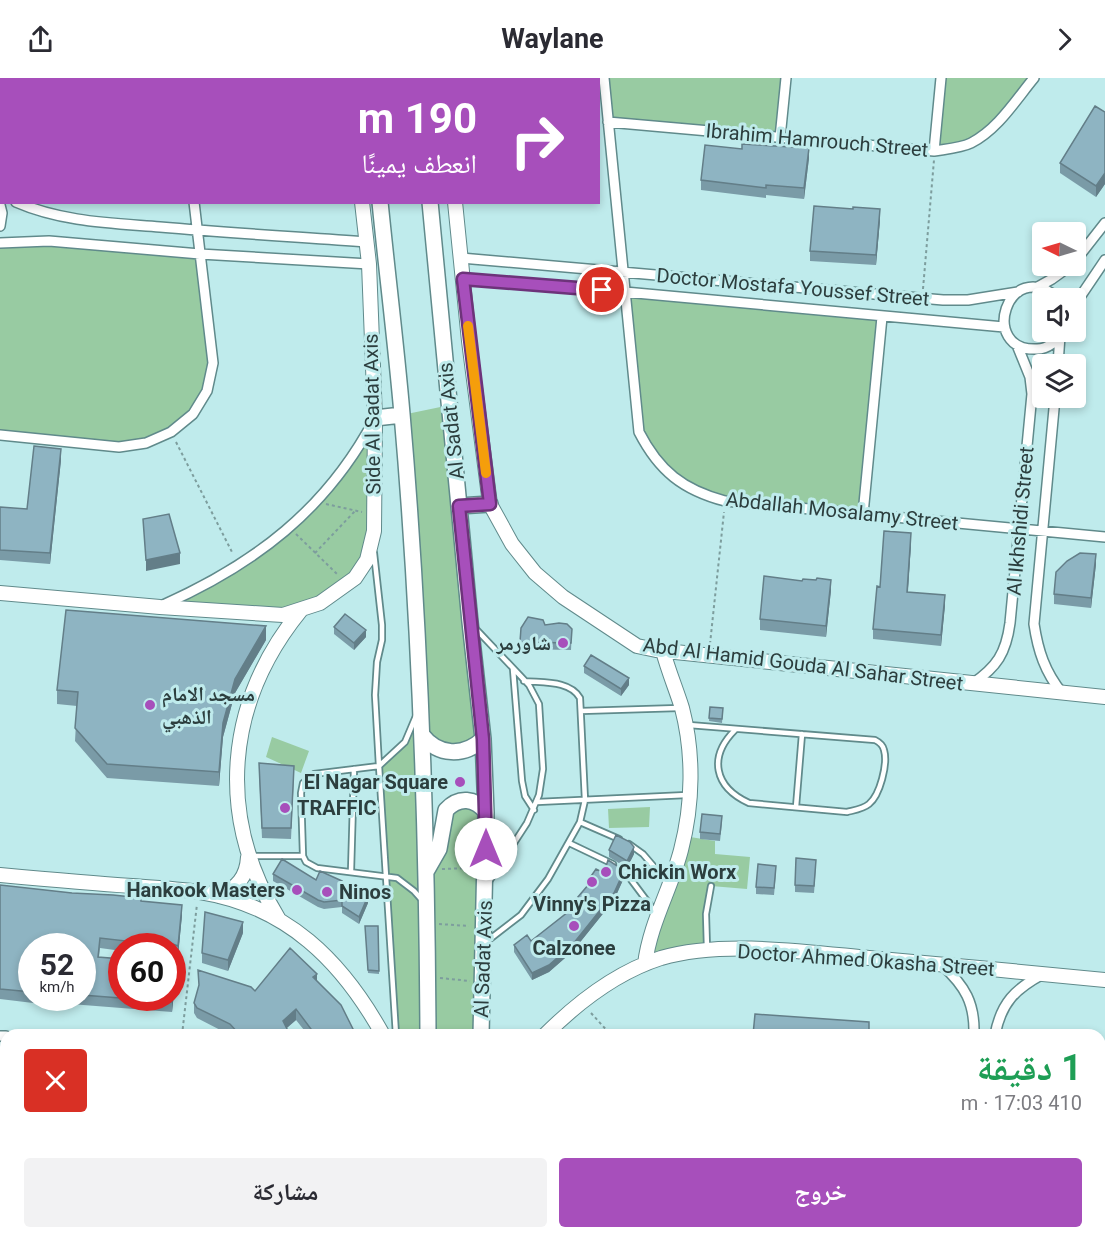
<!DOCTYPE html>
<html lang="ar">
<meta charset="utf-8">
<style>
body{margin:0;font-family:Roboto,"Noto Naskh Arabic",sans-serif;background:#f2f2f3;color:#2b2b33;direction:rtl;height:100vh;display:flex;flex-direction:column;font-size:22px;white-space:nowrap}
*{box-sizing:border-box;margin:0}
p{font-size:20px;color:#7c7c81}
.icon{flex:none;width:33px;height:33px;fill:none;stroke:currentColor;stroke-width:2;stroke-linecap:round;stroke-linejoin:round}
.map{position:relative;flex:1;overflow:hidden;direction:ltr}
.sheet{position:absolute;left:0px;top:951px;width:1106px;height:210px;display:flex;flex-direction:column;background:#fff;border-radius:18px 18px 0 0;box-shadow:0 3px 9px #0003;direction:rtl}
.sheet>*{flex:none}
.banner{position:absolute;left:0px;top:0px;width:600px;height:126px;box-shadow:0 3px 9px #0003;direction:rtl;background:#a74fbb;color:#fff;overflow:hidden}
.needle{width:39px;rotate:275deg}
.buttons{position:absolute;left:1032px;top:144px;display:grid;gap:12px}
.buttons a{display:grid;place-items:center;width:54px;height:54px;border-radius:6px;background:#fff;box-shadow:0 3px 9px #0003;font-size:30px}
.speed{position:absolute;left:18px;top:855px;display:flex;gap:12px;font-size:30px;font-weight:700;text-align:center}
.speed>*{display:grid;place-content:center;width:78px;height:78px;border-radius:50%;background:#fff;box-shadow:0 3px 9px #0003;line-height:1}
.speed small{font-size:15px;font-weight:400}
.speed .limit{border:9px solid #d22;background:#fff;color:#111}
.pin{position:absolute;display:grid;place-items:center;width:51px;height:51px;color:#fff;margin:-26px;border:3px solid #fff;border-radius:50%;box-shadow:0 2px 6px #0007}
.me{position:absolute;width:66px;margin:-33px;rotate:0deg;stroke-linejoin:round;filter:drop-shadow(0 0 4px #0008)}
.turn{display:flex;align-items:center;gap:21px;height:126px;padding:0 24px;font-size:27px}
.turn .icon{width:78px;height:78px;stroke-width:2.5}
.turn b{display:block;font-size:42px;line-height:51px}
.round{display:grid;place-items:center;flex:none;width:63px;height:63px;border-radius:6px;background:#f2f2f3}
.summary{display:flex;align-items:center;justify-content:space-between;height:102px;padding:0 24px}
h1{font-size:36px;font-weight:700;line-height:45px;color:#1e9e55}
.cta{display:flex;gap:12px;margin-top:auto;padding:12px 24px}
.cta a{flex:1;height:69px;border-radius:6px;background:#a74fbb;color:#fff;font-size:24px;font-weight:700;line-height:69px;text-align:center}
.cta a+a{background:#f2f2f3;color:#2b2b33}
header{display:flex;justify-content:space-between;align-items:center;height:78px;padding:0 24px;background:#fff;font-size:27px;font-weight:700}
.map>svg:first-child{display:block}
.green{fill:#98cba2}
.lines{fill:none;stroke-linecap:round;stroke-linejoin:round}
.lane-casing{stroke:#608a8b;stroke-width:8}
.street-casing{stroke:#608a8b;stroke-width:12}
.secondary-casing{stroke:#608a8b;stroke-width:16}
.primary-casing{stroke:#608a8b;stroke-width:18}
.path{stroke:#7d9d9d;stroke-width:2;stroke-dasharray:3 3;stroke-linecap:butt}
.lane{stroke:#fff;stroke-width:4.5}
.street{stroke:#fff;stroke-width:9}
.secondary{stroke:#fff;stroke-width:14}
.primary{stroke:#fff;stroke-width:15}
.wall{fill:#7a9ba7;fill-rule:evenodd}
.shaded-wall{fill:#637e88}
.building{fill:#8eb4c2;stroke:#637e88;stroke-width:1.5}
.route-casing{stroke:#6d337a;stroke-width:15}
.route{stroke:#a74fbb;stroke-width:10}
.slow{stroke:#f59e0b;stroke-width:10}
.poi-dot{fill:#a74fbb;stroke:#bfebec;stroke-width:2}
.labels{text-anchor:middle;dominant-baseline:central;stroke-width:6;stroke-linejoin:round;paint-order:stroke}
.street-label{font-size:20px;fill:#2c3e3e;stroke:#bfebec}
.poi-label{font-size:20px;font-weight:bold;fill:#2c3e3e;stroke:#bfebec;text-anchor:start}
</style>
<header><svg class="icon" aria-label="forward" viewBox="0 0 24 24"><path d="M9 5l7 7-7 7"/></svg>Waylane<svg class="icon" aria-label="share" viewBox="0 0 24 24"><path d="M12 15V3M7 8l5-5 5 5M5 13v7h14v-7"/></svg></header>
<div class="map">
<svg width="1105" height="1161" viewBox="0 0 1105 1161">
<rect width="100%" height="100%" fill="#bfebec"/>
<path class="green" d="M604,0H786L780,60L608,44Z
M941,0H1034L997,46L970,66L934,73Z
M28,163L200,176L213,285L207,313L193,336L171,354L119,369L0,357V165Z
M625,214L882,239L863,436L725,423L673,400L639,354Z
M450,327L483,661L471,671L427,663L426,791L450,728L482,729V957H396L379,688L405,664L420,629L402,337Z
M375,340L374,453L361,491L292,535L160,529L190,515L303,438Z
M272,659L309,673L301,695L266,679Z
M650,729L649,749L609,750L608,731Z
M684,758L715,763V776L750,779L747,811L711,808L706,836L707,873L661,880L647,873Z
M122,1155H244L245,1161H121Z
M665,1155H956V1161H665Z"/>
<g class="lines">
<defs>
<path id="lane" d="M374,475L382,547V562L377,584L375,617L379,688L314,696L303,705L301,715L303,778L306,784L317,790L397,800L414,813L422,822
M474,549L529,607L539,626L543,691L539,717L527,745L490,802
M513,591L522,703L525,718L534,732
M581,633L679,630
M689,647L875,662C879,664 883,667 884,672C888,686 880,717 869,726C863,731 855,732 847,734L749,725C714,709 708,679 735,652
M537,724L687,717
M796,729L802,656
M580,744L619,761
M569,765L613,786
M629,766L643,776L667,804
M251,778H303
M620,790L626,795L656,835
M351,793L354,691
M486,864L521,837L548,801L580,744L585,722L580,620C570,602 542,605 524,603
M707,870L706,836L711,808
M396,957L379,688L405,664L416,638"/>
<path id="street" d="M181,0V2
M604,0L639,354C659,393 683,412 725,423L1105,459
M608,44L934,73C946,71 961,70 971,65C998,51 1015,23 1034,0
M780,60L786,0
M934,73L941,0
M0,116L2,117
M16,124C62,144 111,145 160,149C229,155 297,159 366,164
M0,127L2,135L0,148
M0,165L49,163L200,176L369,186
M461,180L943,222H968L1018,214
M1076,182L1105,145
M463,201L625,214L1004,249
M1036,210L1052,201L1070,188
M1058,220C1007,177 978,274 1037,271C1048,271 1057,263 1062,254
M1076,225L1105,182
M1058,286L1060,258
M1055,320L1034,546C1038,573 1045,594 1062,615
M0,357L119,369L146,365L171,354L193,336L207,313L213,285L194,124
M863,436L882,239
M163,527C255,486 326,432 374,342
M972,606C997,589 1006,575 1010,545L1032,316L1030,299L1017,267
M942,887C965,908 975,925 974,957
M995,957C1001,925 1015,911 1043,896
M0,958H6
M1100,1059H1105
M244,1155L245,1161
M0,1159L20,1161
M121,1161L122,1155
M664,1161V1155
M956,1161V1155
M976,1161V1155"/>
<path id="secondary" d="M349,0V2
M442,0V2
M455,124L469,263L490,426L512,466L535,495L563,519L637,568L656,572L1105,619
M0,515L160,529L283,537L320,525L355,500L367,482L374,453L375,340L369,186L362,124
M0,797C44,801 88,805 132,808C154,810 178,811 200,814C287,828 342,883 383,957
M219,818C237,810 247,799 248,779
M278,840C216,738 225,625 301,532
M645,886C650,845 671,811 681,772C693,726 694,676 682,630C676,611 668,592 663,573
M545,957C577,925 617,894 661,880C723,862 806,874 869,880C948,887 1026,894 1105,902
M401,1161V1155
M505,1161V1155"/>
<path id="primary" d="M365,0L366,2
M385,0V2
M402,0L403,2
M419,0V2
M380,124C387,195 396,266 402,336C420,543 427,750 428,957
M430,124L470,544L483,661L486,734L481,957
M375,340L402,337
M459,428L490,426
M422,657C438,678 464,679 483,661
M427,792L439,771L446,732C459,718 475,720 486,734
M429,1155V1161
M475,1161V1155"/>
</defs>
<use href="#lane" class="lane-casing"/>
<use href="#street" class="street-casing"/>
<use href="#secondary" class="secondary-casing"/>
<use href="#primary" class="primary-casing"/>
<path class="path" d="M923,211L934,82
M176,364L233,476
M326,426L362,434
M296,456L337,496
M315,475L356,432
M710,566L724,434
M442,791L472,790
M439,846L469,848
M440,900L470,903
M591,935L611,957
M182,957L197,826"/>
<use href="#lane" class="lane"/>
<use href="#street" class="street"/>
<use href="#secondary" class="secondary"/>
<use href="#primary" class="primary"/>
</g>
<path class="wall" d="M1105,34V106L1096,119L1060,95V85Z
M809,80L804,121L766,117V120L701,112V102Z
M880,142L876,187L810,183V173Z
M61,382L50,486L0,482V429L27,431Z
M911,466L908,514L945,527L941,568L873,561V551L880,509Z
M1096,486L1091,530L1054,526V516Z
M831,512L826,559L760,552V541Z
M545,547L572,551L571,572L520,571L521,550Z
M334,549L366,559L354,572L334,556Z
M266,562L235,615L223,659L219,708L107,700L75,663L77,628L57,626V612Z
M584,588L629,607L621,618L584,595Z
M710,629L723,630L722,645L709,643Z
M259,695L294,698L291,761L262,760Z
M722,745L720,763L700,761V754Z
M609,772L634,776L627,790L609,779Z
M816,788L814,815L795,814V807Z
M604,795L623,802L614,822L573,873L549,894L532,902L514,874V867L531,863L571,832V827L587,808V804Z
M776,795L774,817L756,816V809Z
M273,796L342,810V811L368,825L359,846L342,835V829L324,831L318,829L273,803Z
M0,807L141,823L182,837L178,878L172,877V868H122V873L100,870L99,879L176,896L172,934L58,925V928L0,921ZM32,868H82V920H32Z
M365,848H378L379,896L368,895Z
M243,855L228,893L202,885V875Z
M317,904L356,957H308L296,942L287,950L290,957H230L197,940L194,935V925L255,913Z
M296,1155H368L359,1161L307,1160V1156H296Z"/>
<path class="shaded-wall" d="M809,70V80L804,121V110Z
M1105,95V106L1096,119V108Z
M880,131V142L876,187V177Z
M61,371V382L50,486V475Z
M911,455V466L907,524V514Z
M180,475V486L146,493V482Z
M1096,476V486L1091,530V520Z
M831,502V512L826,559V548Z
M945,517V527L941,568V557Z
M266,548V562L235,615L223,659L219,708V694L223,645L235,601Z
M366,552V559L354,572V565Z
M629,600V607L621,618V611Z
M634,769V776L627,790V783Z
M623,795V802L614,822L573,873L549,894L532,902V895Z
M368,818V825L359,846V839Z
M182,827V837L178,878V868Z
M243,844V855L228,893V882Z
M176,886V896L172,934V924Z
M317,896V906L313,899Z
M296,931V942L283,953V943Z
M1102,1110V1120L1100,1146V1136Z
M359,1155H368L359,1161Z"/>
<path class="building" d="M99,0H106L114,2H99Z
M270,0H317V2H270Z
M1095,28L1105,34V95L1096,108L1060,85Z
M742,66L809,70L804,110L766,107V110L701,102L705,67L742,71Z
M814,128L853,131V129L880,131L876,177L810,173Z
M34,368L61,371L50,475L0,472V429L27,431Z
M169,436L180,475L146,482L143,441Z
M884,453L911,455L907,514L945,517L941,557L873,551L877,508L880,509Z
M1080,475L1096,476L1091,520L1054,516L1056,494L1067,483Z
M764,498L802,503L803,501L816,502L817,500L831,502L826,548L760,541Z
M66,532L266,548L235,601L223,645L219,694L107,686L75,650L78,614L57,612Z
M345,536L366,552L354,565L334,549Z
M528,539L543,542L545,547L559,545L567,546L572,551L571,565L520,564L521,550Z
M591,577L629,600L621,611L584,588Z
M710,629L723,630L722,641L709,640Z
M259,685L294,688L291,750H262Z
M702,736L722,738L720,756L700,754Z
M616,757L630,764L634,769L627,783L609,772Z
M796,780L816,782L814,808L795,807Z
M282,781L316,802L320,793L342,803L339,810L368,818L359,839L342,828V822L324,824L318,822L273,796Z
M608,782L622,791L623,795L614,815L573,866L549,887L532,895L514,867L527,857L531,863L573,830L571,827L589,806L587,804L596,791L604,795Z
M758,786L776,788L774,810L756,809Z
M0,807L72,815L113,817L141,820V823L182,827L178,868L170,865L169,868L100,860L98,879L122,881V920H172V886H176L172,924L82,917V868H32V914L0,911Z
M205,834L243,844L228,882L202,875Z
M365,848H378L379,893L368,892Z
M290,870L317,896L313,899L341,927L356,957H311L314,955L296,931L283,943L290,957H240L230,946L197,930L194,925L199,907L198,892L251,909L255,913Z
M755,936L869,944V957H753Z
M1100,1109L1102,1110L1100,1136Z"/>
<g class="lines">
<defs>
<path id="route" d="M486,771L483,661L459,428L490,426L463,201L602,212"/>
</defs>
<use href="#route" class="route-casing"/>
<use href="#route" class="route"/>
<path class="slow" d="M468,248L486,395"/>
</g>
<g class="poi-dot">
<circle cx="563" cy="565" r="6"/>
<circle cx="150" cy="627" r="6"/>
<circle cx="460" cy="704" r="6"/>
<circle cx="285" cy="730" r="6"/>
<circle cx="606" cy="794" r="6"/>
<circle cx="592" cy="804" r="6"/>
<circle cx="297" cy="812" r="6"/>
<circle cx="327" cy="814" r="6"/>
<circle cx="574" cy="848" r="6"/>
</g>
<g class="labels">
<g class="street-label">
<text transform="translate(817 62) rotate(5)">Ibrahim Hamrouch Street</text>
<text transform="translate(793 209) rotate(5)">Doctor Mostafa Youssef Street</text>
<text transform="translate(372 336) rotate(-91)">Side Al Sadat Axis</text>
<text transform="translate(451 343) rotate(-96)">Al Sadat Axis</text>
<text transform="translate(842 433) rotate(6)">Abdallah Mosalamy Street</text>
<text transform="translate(1020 443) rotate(-85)">Al Ikhshidi Street</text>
<text transform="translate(803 586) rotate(7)">Abd Al Hamid Gouda Al Sahar Street</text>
<text transform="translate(483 881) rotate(-88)">Al Sadat Axis</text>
<text transform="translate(866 882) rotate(4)">Doctor Ahmed Okasha Street</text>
</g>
<g class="poi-label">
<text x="551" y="565" text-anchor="end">شاورمر</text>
<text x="162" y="616">مسجد الامام<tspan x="162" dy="23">الذهبي</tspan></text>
<text x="448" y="704" text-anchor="end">El Nagar Square</text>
<text x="297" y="730">TRAFFIC</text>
<text x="618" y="794">Chickin Worx</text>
<text x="285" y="812" text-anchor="end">Hankook Masters</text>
<text x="339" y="814">Ninos</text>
<text x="592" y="826" text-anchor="middle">Vinny's Pizza</text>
<text x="574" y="870" text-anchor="middle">Calzonee</text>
</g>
</g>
</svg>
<div class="buttons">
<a><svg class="needle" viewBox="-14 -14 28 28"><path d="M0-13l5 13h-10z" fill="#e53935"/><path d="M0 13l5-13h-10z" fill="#7c7c81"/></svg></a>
<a><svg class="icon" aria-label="sound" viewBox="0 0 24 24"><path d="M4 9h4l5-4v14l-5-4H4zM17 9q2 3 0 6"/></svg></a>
<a><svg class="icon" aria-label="layers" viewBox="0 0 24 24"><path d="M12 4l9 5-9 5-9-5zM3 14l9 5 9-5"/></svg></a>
</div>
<div class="speed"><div>52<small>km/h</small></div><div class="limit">60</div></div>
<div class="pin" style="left:602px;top:212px;background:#d93025"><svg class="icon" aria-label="arrive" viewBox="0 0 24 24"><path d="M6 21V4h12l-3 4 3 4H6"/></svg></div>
<svg class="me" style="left:486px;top:771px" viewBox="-20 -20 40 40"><circle r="19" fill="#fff"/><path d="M0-13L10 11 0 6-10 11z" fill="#a74fbb"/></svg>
<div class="banner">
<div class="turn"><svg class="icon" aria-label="right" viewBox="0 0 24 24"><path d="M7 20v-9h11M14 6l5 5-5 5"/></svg><div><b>190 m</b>انعطف يمينًا</div></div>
</div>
<section class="sheet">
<div class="summary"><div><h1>1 دقيقة</h1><p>410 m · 17:03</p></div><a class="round" style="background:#d93025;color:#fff"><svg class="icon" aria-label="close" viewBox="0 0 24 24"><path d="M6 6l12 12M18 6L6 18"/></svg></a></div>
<div class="cta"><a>خروج</a><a>مشاركة</a></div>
</section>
</div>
